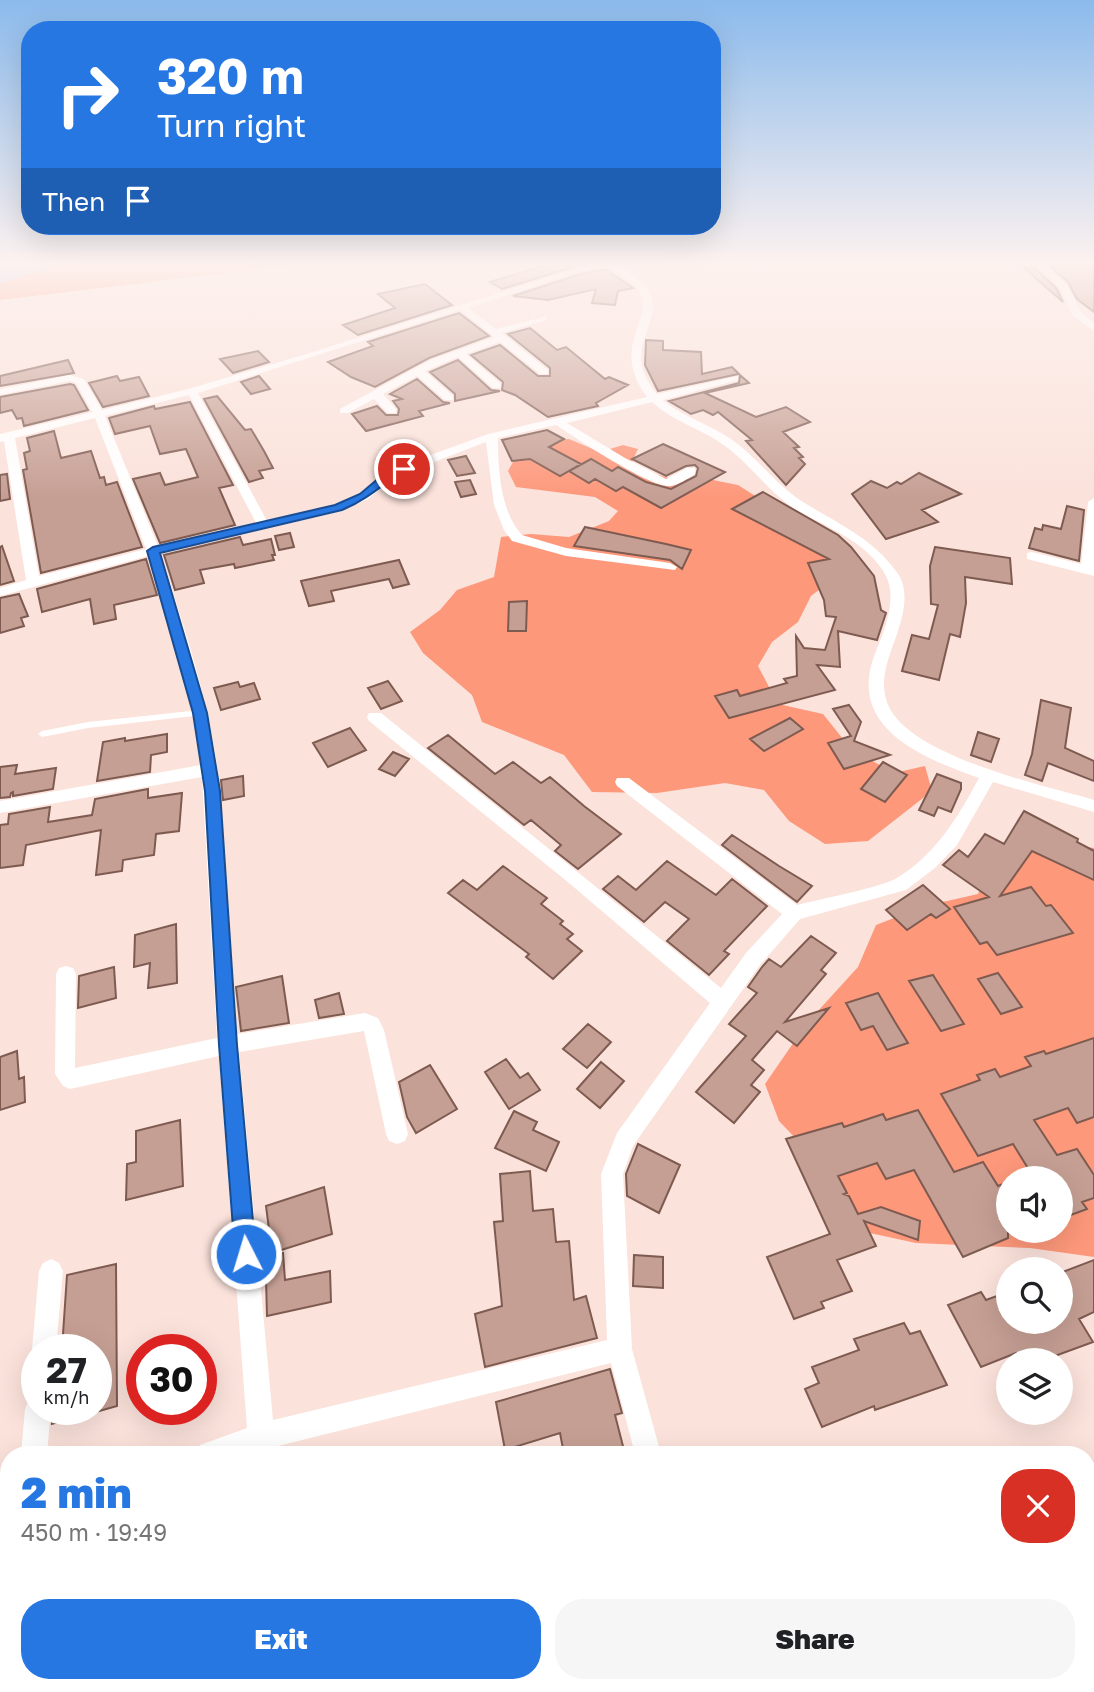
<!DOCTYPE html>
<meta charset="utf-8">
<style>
body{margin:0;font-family:"Golos Text",sans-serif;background:#f6f6f6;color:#202124;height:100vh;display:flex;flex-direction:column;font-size:26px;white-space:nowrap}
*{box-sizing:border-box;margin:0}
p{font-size:23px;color:#757577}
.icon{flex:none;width:38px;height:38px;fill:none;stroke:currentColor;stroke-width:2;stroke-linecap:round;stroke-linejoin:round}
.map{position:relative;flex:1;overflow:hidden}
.details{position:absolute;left:0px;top:1446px;width:1096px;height:247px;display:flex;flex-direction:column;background:#fff;border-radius:28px 28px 0 0;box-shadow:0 7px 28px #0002}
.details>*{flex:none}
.banner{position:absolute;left:21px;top:21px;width:700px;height:214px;border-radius:28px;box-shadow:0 7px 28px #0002;background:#2677e2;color:#fff;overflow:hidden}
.tools{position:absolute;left:996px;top:1166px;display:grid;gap:14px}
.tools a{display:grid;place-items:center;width:77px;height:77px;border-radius:50%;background:#fff;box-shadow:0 7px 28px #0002;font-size:35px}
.speed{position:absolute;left:21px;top:1334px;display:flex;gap:14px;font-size:35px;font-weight:700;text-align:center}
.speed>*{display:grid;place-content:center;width:91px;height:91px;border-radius:50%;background:#fff;box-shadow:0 7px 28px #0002;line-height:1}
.speed small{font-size:18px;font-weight:400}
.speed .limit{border:10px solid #d22;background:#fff;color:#111}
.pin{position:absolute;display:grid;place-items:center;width:60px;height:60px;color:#fff;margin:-30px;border:4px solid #fff;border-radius:50%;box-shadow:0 2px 7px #0007}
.me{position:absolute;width:77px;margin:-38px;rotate:355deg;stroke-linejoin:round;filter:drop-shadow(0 0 5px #0008)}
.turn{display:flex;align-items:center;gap:24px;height:147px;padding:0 21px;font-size:32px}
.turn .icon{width:91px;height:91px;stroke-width:2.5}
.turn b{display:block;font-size:49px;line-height:60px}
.then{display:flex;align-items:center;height:66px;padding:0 21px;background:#0003;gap:14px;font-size:26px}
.round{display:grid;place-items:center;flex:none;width:74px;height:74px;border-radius:28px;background:#f6f6f6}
.head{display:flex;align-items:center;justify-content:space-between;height:119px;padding:0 21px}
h1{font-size:42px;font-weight:800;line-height:52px;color:#2677e2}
.action{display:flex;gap:14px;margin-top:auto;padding:14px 21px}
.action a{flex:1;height:80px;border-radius:28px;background:#2677e2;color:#fff;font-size:28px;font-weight:800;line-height:80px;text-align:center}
.action a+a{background:#f6f6f6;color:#202124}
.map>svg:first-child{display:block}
.forest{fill:#fd987b;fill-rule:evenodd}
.water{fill:#a1c3f2}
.building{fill:#c69f94;stroke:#7e5b51;stroke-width:2}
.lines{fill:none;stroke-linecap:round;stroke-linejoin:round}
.lane{fill:#fff;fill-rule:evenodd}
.street{fill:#fff;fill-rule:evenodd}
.route{fill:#2677e2;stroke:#194d93;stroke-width:2}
</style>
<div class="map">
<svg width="1094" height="1692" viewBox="0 0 1094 1692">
<rect width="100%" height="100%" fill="#fbe2db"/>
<path class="forest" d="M0,261H304L300,264L0,300Z
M569,439L600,452L623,445L638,449L630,466L675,480L703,478L738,485L843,552L833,579L811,596L798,622L772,642L758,666L778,704L823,714L851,749L894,773L925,766L932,791L868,841L825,844L789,821L764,790L725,783L657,793L592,792L564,755L482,722L472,695L423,653L410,632L440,610L457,590L494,577L501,537L531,534L569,537L609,521L618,511L595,497L516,487L508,471L520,449L549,441Z
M1051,843L1094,848V1257L1030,1248L916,1243L842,1227L801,1144L779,1121L765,1084L807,1023L858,967L876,925L925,906L978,894L996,850ZM1008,1178H1060V1230H1008Z"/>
<path class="water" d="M5,261H75L0,283V262Z"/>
<path class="building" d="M559,261H593L502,289L490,282Z
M1054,261H1094V312L1077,299L1068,282L1050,266L1060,265Z
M1023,267H1034L1057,289L1063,302Z
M605,269L633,288L618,291L615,305L592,303L596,289L548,300L513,296L581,274Z
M425,284L452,305L358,335L343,325L395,308L378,294Z
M459,313L489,336L429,358L375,387L351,377L328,362L373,346L368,342Z
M530,328L557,350L566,347L605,379L609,377L628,385L596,403L598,406L548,417L515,395L502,390L503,382L471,355L500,345L538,376H550V368L508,334Z
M646,340L663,341V350L701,352L702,374L732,367L739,374L658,391L645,365Z
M258,351L269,362L233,373L220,359Z
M68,360L74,373L0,386V376Z
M458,360L491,390L500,391L455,401V394L430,372Z
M740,375L749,383L705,393L756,417L786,407L810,422L783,432L799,447L794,448L803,457L799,458L805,464L786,485L746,441L752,440L718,412L713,415L703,410L691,414L669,401L739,383Z
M117,376L120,381L139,377L149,396L103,407L89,383Z
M259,376L270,389L251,394L241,382Z
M417,379L443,402L450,403L419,411L423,416L366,431L352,414L377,406L386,415H398L399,409L393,401L402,399L390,394Z
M70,384L74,385L88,410L24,426L22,418L17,419L12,410L0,413V397Z
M217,396L245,430L251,429L264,451L273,468L259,471L263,478L249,482L204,399Z
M190,402L233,485L219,488L235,525L160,543L133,479L160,473L165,485L198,477L186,449L160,454L150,426L115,434L109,418L154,406L155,409Z
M547,430L564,439L549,447L581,464L560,476L530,459L512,461L502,440Z
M54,431L61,458L91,451L100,478L104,477L106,485L117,482L142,547L41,573L23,470L27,469L24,453L30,451L27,438Z
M663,444L725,472L661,508L623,487L616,491L595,479L589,483L569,471L591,459L612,471L618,467L646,482L671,489L696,476L698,468L695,465L686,466L666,476L632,459Z
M466,456L475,473L457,476L448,460Z
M919,473L961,494L922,510L938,522L886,539L852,494L871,481L887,488L897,482L901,484Z
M7,474L10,499L0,501V475Z
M470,480L476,494L461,497L455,482Z
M763,492L838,535L851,547L874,576L881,610L886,613L877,640L838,631L840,667L817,665L835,690L729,718L715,696L737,690L740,696L787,683L784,679L797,676L796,636L804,648L825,650L836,617L826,616L824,600L808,563L829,559L732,509Z
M1067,506L1084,510L1079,561L1029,548L1035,528L1042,530L1043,525L1061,529Z
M585,527L666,544L691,550L682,569L670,560L574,546Z
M290,533L294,547L279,550L275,536Z
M240,537L243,545L271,539L275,555H272L274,560L235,568L234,564L200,570L204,583L175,590L164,555Z
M2,546L14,581L0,585V547Z
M935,547L1010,558L1012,584L965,577L966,603L960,637L950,634L939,680L902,671L912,635L929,639L938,605L931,604L930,566Z
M146,559L157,595L114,605L116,619L94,624L90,599L42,612L37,589Z
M399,560L409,584L393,588L389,579L331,591L334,601L309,606L301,581Z
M19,594L28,616L21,618L24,626L0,633V598Z
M527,601L526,631H508L509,602Z
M388,681L402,701L381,709L368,688Z
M238,682L240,687L254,683L260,699L221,710L214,688Z
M1041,700L1071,708L1065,748L1094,761V781L1048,763L1042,781L1025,775L1032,754Z
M849,705L861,722L854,741L890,755L844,769L828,743L851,736L833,709Z
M790,718L803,729L764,751L750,739Z
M350,728L366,750L328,767L313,743Z
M978,732L999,739L991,762L971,755Z
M167,734V752L151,755L150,772L97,781L103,742L125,738V741Z
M448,735L495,774L513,762L541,783L550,777L584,806L621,834L578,869L555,851L561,845L531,820L524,825L428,748Z
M393,752L409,759L395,776L379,769Z
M883,762L907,775L885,802L861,789Z
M17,765L15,774L56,768L53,789L13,796V792L11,793L10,797L0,798V767Z
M937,774L961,783V789L951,812L938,807L934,816L919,810Z
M243,776L244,796L223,800L221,780Z
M148,789V798L182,793L179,831L156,834L154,855L123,860L122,871L96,875L101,830L26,845L23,865L0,868V825L8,824L9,814L50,807L48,822L92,815L95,799Z
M1024,811L1078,839L1077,842L1094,851V880L1032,851L1000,896L1031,887L1046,906L1051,905L1073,933L997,955L987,942L980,944L954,907L989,897L943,865L959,850L968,857L985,834L1004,844Z
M732,835L779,866L812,886L797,902L722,845Z
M667,861L716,895L732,879L767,906L724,951L729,954L709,975L667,941L689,919L665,902L644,922L603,889L618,876L636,890Z
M503,866L547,898L541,904L563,921L560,924L573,934L567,939L582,951L553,979L526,957L529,954L448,893L463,880L477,890Z
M923,885L950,909L936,918L931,914L907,930L886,910Z
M176,924L177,983L148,988L150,963L134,967L135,935Z
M811,936L836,953L821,970L826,974L785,1022L829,1008L797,1046L777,1031L752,1060L764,1070L751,1085L760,1092L734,1123L696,1092L746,1036L729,1024L757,993L748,987L762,967L769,959L781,967Z
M114,967L116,998L78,1008L79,976Z
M998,973L1022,1007L1001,1014L978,979Z
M933,975L964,1024L941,1031L909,981Z
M282,976L289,1023L241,1031L236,987Z
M339,993L344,1014L319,1018L315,1000Z
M878,993L895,1022L908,1043L887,1050L873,1026L861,1030L846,1003Z
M588,1024L611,1042L587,1068L563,1049Z
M1094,1038V1117L1077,1123L1068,1108L1034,1120L1057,1155L1077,1149L1094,1175V1198L1082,1202L1087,1209L1060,1219V1178H1034L1013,1144L978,1156L941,1094L980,1080L977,1075L995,1069L1000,1077L1031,1066L1025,1057L1044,1051L1046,1054Z
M17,1051L19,1079L24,1077L25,1102L0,1110V1057Z
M506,1059L520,1078L528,1073L540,1090L509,1109L485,1072Z
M601,1062L624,1081L600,1108L577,1089Z
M430,1065L457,1109L416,1133L407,1117L399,1082Z
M918,1110L954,1172L983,1162L998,1186L1008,1182V1238L963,1257L914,1170L886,1179L877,1163L838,1176L847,1193L844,1194L849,1196L858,1214L881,1207L920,1221L918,1240L864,1221L876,1246L837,1260L852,1291L821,1302L824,1308L794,1319L767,1257L830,1234L786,1139L842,1123L844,1127L883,1114L886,1120Z
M514,1111L537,1122L533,1130L559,1142L546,1171L495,1148Z
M180,1120L183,1186L126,1200L127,1164L136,1162V1131Z
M638,1144L680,1165L659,1213L627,1196L626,1174Z
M530,1171L533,1211L553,1209L556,1242L569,1241L574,1300L586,1296L597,1338L485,1367L475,1314L502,1306L494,1222L503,1221L500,1174Z
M324,1187L332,1234L272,1253L266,1206Z
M283,1253L285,1280L330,1271L331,1302L267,1316L266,1280L263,1281L261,1259Z
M634,1255L663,1257V1288L633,1286Z
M1094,1260V1312L1079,1319L1093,1342L1044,1360H1020L1016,1353L981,1367L948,1305L981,1292L986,1300L1008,1292V1321H1060V1273Z
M116,1264L117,1406L96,1412V1349H62L67,1275Z
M904,1323L910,1334L920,1331L947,1385L875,1410L874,1406L822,1427L805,1389L819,1383L812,1367L859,1350L854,1339Z
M610,1369L622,1413L615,1415L625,1454H564L560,1433L505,1450L496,1402Z
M53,1409H90V1413L52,1424Z"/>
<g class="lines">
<path class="lane" d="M200,710L204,713L203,715L88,728L42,737L38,734L42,731L88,722Z"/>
<path class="street" d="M600,261H619L615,264C628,272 645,281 651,296C662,327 619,349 657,394L738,376V380L663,400C683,417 709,424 731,439C758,458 776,485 803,502C838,524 871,537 896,571C911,590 903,616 896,637C889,657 880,677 886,699C900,755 1044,785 1094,800V812L993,782L957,845L935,868L906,890L800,919L760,965L633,1146L623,1174L632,1349L661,1454H635L611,1363L246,1454H196L200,1445L247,1428L219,1056L70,1089L63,1086L55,1074L56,974L59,968L66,966L73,968L76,974L75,1068L217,1038L202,777L0,813V801L201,765L192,713L178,654L148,556L0,596V588L26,580L4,441L0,442V434L92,412L76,383L70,381L0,395V389L70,375L84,379L102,410L188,389L303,355ZM605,266C617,273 633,281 640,293C654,321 609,346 647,397L488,434L400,466L381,476L360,493L334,505L267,521L198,393L460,310L494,337L430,360L340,409V413H348L374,399L388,413H396V409L383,394L417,376L445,400H453V396L425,371L458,357L493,388H501V384L466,354L500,342L540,374H548V370L502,333L547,320V316L496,329L469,308L580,271ZM189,395L256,523L158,546L105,416ZM652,402C674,422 702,429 725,446C750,464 767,490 792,507C824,527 867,540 886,576C895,594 889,615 883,633C878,647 870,663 869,678C863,737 935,762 979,778C958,817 936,854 897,878C879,888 820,899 797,905L629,778H617L615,782L617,786L782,914L746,953L721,988L381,713H369L367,717L369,721L569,883L710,1003L617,1133L601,1174L607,1340L273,1420L239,1052L364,1031L386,1134L389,1141L397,1144L405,1141L408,1134L384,1030L378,1018L365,1013L237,1034L218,770L208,713L192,654L161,553L342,511L368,499L389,482L408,472L486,442L494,505L504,530L512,541L566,556L675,570L677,567L670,563L566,548L522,535C500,511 498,469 498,438L556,425C576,438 651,489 671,486C679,485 688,478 695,474V468H687L666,479L625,458L567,423ZM95,418L146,549L39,576L15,438Z
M1032,261H1041L1066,284L1081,312L1094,323V331L1073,316L1059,287Z
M1094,498V576L1027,559V553L1032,552L1081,564L1088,502Z
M51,1259L59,1263L63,1271L56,1349H37V1358L32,1349L39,1271L43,1263Z
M37,1397V1409H51L47,1454H21L25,1409L29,1400Z
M9,1509V1536L0,1538V1510Z
M9,1672V1684H29V1692H0L5,1674Z
M693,1684H722L725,1692H695Z
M1052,1684H1081L1085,1692H1055Z"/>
</g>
<linearGradient id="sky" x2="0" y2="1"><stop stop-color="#8bbaec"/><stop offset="0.53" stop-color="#fdf2ef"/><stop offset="1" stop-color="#fdf2ef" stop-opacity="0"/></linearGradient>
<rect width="1094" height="497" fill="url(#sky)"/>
<path class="route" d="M404,466L409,469C404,474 396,476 390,480C374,492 361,502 342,510L160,553L207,713L220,791L237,1045L256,1254L253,1261L246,1264L238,1261L235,1254L219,1045L205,791L193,713L147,551L153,547L335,505L360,494L385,473Z"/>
</svg>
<div class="tools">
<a><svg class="icon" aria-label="sound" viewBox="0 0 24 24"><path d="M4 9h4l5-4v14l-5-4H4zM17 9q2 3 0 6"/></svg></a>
<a><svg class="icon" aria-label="search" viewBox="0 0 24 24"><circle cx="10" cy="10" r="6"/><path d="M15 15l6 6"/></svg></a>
<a><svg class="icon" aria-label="layers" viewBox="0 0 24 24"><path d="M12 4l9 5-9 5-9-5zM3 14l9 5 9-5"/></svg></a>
</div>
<div class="speed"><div>27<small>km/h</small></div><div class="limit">30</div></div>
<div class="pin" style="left:404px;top:469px;background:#d93025"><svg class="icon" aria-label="arrive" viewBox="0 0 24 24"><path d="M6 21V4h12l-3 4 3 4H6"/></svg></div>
<svg class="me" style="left:246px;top:1254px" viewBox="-20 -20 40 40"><circle r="17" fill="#2677e2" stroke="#fff" stroke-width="3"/><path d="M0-11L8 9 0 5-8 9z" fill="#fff"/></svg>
<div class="banner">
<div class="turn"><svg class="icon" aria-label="right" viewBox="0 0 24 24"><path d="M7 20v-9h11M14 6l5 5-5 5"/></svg><div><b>320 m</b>Turn right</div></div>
<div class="then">Then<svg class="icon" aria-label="arrive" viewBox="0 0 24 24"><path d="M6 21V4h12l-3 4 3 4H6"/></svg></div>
</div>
<section class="details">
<div class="head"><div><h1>2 min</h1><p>450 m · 19:49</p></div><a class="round" style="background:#d93025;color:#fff"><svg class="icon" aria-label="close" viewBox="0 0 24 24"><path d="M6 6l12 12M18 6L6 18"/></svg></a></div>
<div class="action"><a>Exit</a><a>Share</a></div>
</section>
</div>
